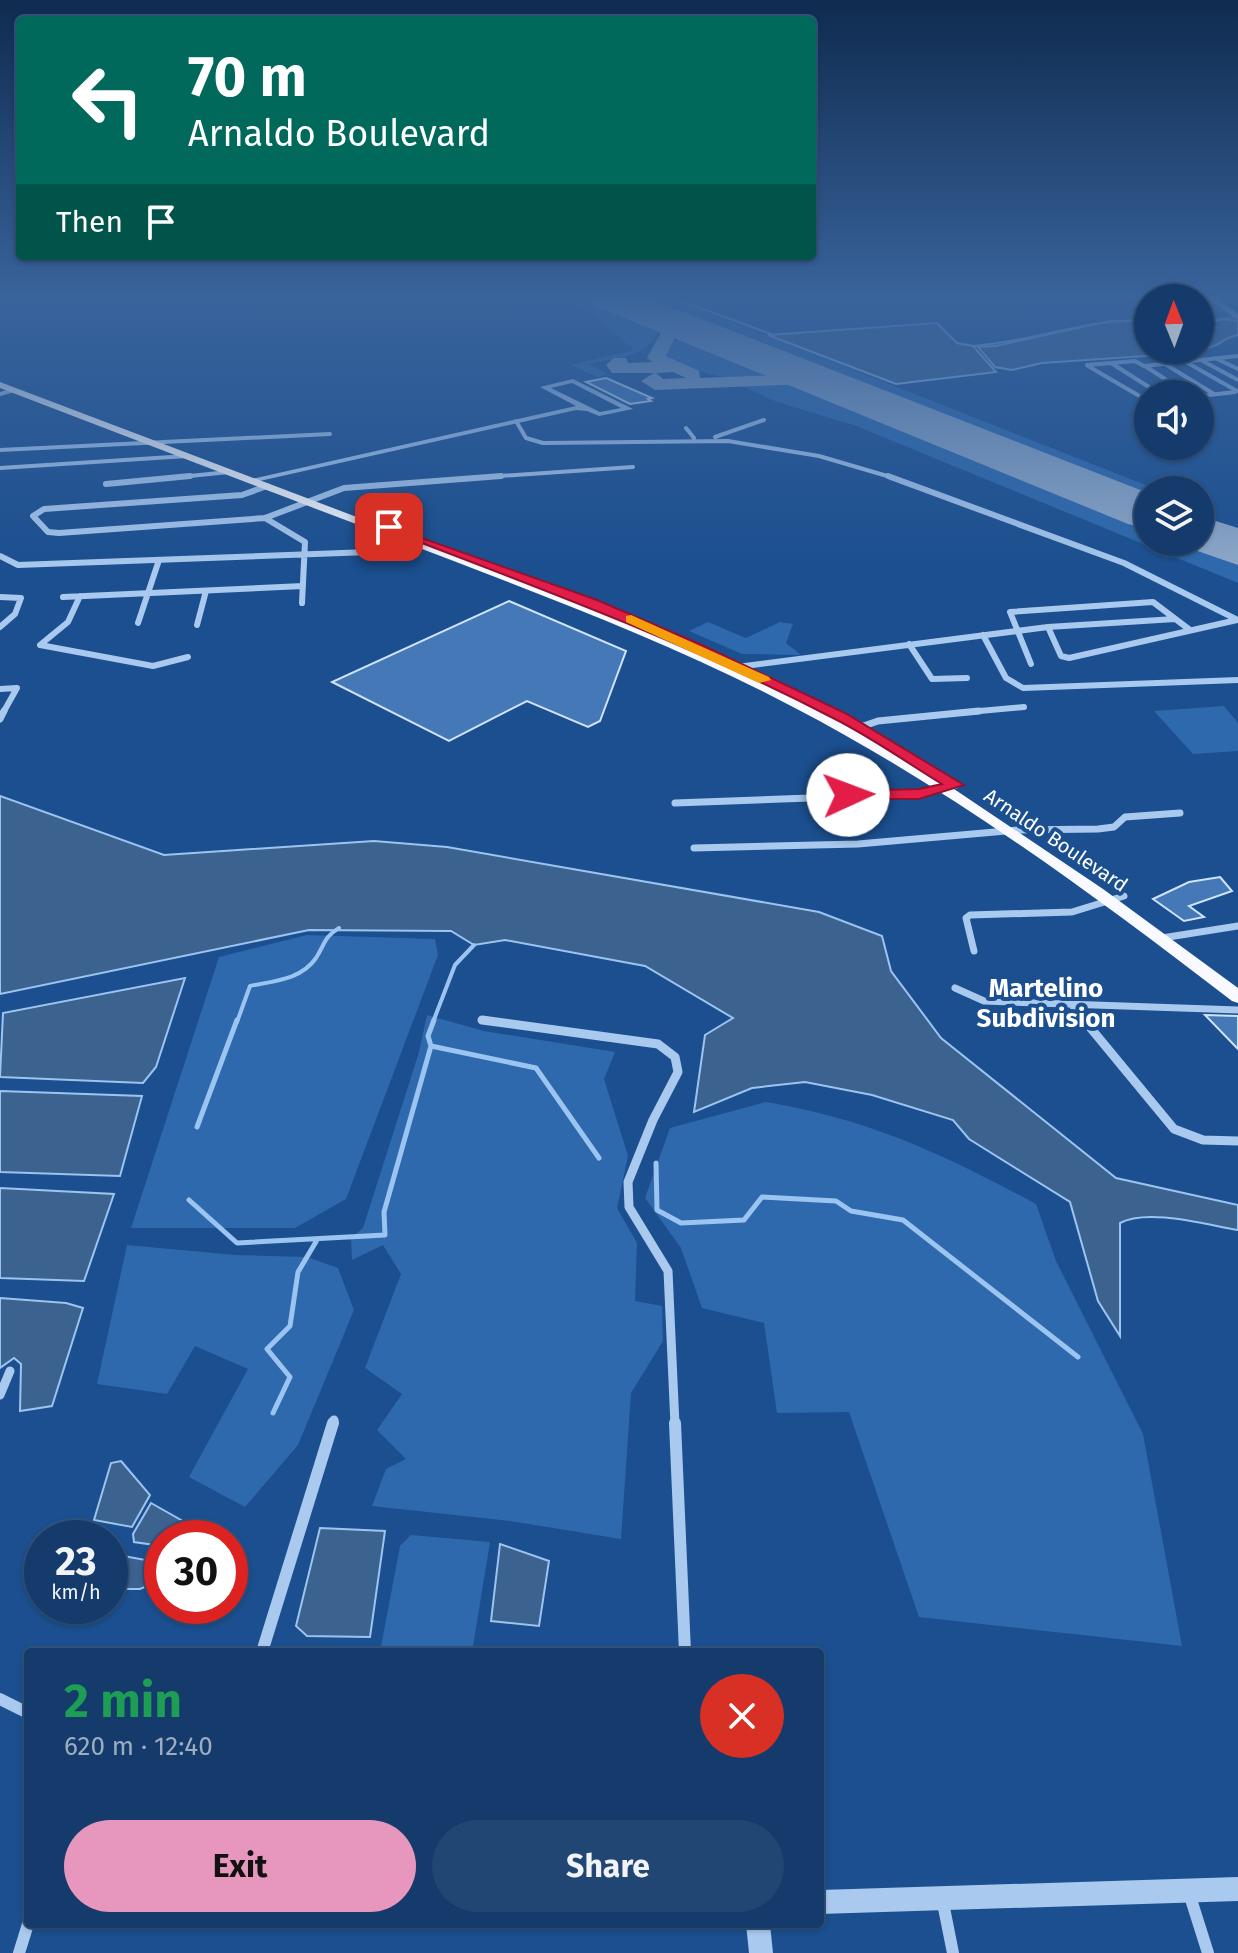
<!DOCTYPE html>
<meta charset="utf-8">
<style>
body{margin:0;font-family:"Fira Sans",sans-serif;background:#214673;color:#f1f3f6;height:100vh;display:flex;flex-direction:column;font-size:30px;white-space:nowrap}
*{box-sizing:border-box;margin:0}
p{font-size:26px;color:#9dadc1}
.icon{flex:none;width:44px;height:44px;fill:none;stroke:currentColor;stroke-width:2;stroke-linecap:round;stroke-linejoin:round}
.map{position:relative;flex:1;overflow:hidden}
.details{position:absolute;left:24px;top:1648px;width:800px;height:280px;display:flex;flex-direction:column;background:#143b6b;border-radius:8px;box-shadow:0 2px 6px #0004,0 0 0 2px #33557e}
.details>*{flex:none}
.top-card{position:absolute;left:16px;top:16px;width:800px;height:244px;border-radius:8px;box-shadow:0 2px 6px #0004,0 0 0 2px #33557e;background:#00695c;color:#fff;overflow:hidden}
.needle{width:52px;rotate:359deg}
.buttons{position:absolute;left:1134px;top:284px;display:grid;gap:16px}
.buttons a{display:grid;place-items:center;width:80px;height:80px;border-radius:50%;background:#143b6b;box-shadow:0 2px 6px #0004,0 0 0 2px #33557e;font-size:40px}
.speed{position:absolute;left:24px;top:1520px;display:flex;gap:16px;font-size:40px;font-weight:700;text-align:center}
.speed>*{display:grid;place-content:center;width:104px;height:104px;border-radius:50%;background:#143b6b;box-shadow:0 2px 6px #0004,0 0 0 2px #33557e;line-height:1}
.speed small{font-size:20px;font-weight:400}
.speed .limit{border:12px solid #d22;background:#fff;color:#111}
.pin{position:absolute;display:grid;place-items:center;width:68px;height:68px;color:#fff;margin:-34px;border-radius:16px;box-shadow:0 4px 12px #0006}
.me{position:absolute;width:88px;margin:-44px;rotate:88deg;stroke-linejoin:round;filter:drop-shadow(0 0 6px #0008)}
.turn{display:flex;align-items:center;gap:28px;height:168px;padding:0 40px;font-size:36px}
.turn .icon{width:104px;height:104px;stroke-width:2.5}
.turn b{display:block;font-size:56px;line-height:68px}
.then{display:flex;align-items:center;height:76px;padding:0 40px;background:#0003;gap:16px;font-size:30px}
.round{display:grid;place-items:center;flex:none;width:84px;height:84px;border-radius:42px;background:#214673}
.summary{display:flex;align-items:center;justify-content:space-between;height:136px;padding:0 40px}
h1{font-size:48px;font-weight:700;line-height:60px;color:#1e9e55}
.action{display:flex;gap:16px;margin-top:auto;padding:16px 40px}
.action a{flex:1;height:92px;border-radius:48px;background:#e797bd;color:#111;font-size:32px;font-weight:700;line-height:92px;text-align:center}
.action a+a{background:#214673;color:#f1f3f6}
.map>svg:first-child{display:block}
.green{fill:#2e69ad}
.water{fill:#3c6290;stroke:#9cc4f0;stroke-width:2}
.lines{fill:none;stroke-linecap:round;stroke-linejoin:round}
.stream-far2{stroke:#9cc4f0;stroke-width:2}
.stream-far1{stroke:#9cc4f0;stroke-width:4}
.stream{stroke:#9cc4f0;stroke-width:5}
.taxiway{fill:#8da7c7;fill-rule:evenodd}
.runway{fill:#8da7c7;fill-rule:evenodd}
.building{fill:#4478b7;stroke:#cfe3fa;stroke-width:2}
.minor-far4{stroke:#a9c9ee;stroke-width:4}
.minor-far3{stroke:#a9c9ee;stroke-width:6}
.minor-far2{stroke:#a9c9ee;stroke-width:7}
.minor-far1{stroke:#a9c9ee;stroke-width:9}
.minor{stroke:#a9c9ee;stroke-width:12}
.tertiary{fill:#a9c9ee;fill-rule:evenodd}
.secondary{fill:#d6e6fa;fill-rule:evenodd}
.trunk{fill:#f8faff;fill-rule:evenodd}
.route{fill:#e11d48;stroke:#92132f;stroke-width:2}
.slow{fill:#f59e0b}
.labels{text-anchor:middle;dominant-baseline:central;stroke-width:8;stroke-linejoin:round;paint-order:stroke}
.far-street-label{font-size:20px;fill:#fff;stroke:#1b4f8f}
.neighbourhood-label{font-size:26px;font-weight:bold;fill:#fff;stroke:#1b4f8f}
</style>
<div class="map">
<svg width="1238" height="1953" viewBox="0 0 1238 1953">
<rect width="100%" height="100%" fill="#1b4f8f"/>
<path class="green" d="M554,297H583L659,329C646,360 618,357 588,364L608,374L598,377L570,365L634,350L589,311Z
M633,297H669L1158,490H1148V499Z
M684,338L769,372C748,388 684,372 666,353L670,343Z
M779,383L800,385L1148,526V542H1187L1238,563V583L859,427L775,401L745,387Z
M708,622L746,638L780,622L793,624L786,643L801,655L742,654L689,631Z
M1224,706L1238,723V751L1193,754L1154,711Z
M307,935L435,939L438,955L346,1199L295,1228H131L219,957Z
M427,1015L484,1031L615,1052L604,1079L628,1156L617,1208L637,1243L635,1301L662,1306L663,1341L631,1393L621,1539L510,1521L372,1506L386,1469L406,1459L377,1430L402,1394L365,1368L401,1274L383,1245L352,1260L351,1238L363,1228L419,1052Z
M766,1102C869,1119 945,1155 1036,1204L1056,1261L1143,1434L1182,1646L919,1617L849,1412L777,1413L764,1323L702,1308L681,1248L645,1198L670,1128Z
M127,1245L235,1255L307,1257L338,1268L354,1310L298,1445L245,1507L189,1477L248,1369L195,1346L167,1394L97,1384Z
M411,1535L490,1542L472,1652H380L400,1546Z"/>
<path class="water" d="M1222,319L1238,321V335C1223,337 1222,347 1200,349V326Z
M1110,321H1148V350H1171L1175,354L1042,363L1012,370L995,367L978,347L995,346Z
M937,323L957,343L973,346L996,372L896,384L768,335Z
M0,796L164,855L374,841L447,847L819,912L882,936L891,971L941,1038L1116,1178L1238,1205V1230C1207,1225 1148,1208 1120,1223V1336L1098,1301L1070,1202L969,1139L953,1120L872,1095L805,1082L752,1088L694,1112L705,1035L733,1018L645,966L505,940L474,945L451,931L309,930L0,994Z
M185,978L156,1067L143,1083L0,1077L3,1013Z
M0,1091L142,1096L120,1176L0,1172Z
M0,1188L114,1194L84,1281L0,1278Z
M0,1298L66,1303L83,1308L52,1406L20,1411L21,1364L14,1358L0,1368Z
M121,1461L150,1495L132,1527L94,1520L111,1463Z
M151,1503L188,1524L184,1538H162V1546L134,1542L133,1534Z
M320,1528L385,1531L370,1637L307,1636L296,1626Z
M500,1544L549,1561L539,1626L491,1621Z
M118,1555L162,1563V1580L140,1589H110V1571Z"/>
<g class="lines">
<path class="stream-far2" d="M670,297L771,334
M1200,324L1238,316
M973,346C1032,342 1088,318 1148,320"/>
<path class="stream-far1" d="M237,1022L250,986C273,981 301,980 316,958C325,944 324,937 339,928
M433,1022L455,965L474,945"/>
<path class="stream" d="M434,1020L428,1036L431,1046L536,1068L599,1158
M197,1127L237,1020
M656,1163L657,1210L681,1223L744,1220L762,1197L836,1201L851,1211L903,1220L1078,1357
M189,1200L237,1243L385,1235L384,1212L431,1046
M273,1413L290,1377L267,1349L290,1326L298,1272L317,1240"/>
<path class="taxiway" d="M671,317L681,325L666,356L699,371L700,378L805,374L833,383L824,388L805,384L655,390L641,381L654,373H612L606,365L614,358H626L628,363L652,362L647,358L665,325L663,322ZM673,372L686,378L663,379L656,373Z"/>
<path class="runway" d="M589,297H645L1148,493V529L1128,524L595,306Z
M1200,516L1238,528V565L1180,545L1178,542H1200Z"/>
</g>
<path class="building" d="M606,378L652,398L648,399L651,401L630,404L586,382Z
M509,601L626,651L600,721L588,727L527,701L449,741L332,682Z
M1220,877L1232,891L1189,906L1204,917L1184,921L1153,899L1189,882Z
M1205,1015L1238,1016V1049Z"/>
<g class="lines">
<path class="minor-far4" d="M1215,358L1238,369
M1201,360L1238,380
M1186,362L1237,391
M1111,363L1160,394
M1165,364L1214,394
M1087,365L1135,361L1144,366L1238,356
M1088,366L1148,401
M1145,366L1188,394
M0,394L14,390
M1200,396L1235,392
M516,421L526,438L543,443L728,441L819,456L894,478
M686,428L694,438
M715,437L764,420
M0,450L330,434
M0,468L187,456
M170,478L229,472
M471,478L633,467"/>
<path class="minor-far3" d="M888,476L1124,563L1238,620
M106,484L190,476
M267,486L242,495L44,509L33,516L48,532L59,533L265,518L344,488L501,476
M265,518L305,542L302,603
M0,556L18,565L369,552L420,539
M80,596L68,622L40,645L153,666L188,657
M0,597L21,598L15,614L0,627
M63,597L303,586
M138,623L159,560
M197,625L206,591
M1048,627L1061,656L1069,658L1237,620
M983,635L1006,678L1023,688L1238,680
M909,644L932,679L967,678
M1031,664L1010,612L1153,602L1190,630
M737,667L1048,627L1175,619
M0,689L17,688L3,713
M958,713L1024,707"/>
<path class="minor-far2" d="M0,719L4,711
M849,731L878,721L979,711
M675,803L919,794L956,785
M694,848L858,844L1018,830L1098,829L1114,827L1125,817L1180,813
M1162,938L1238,926
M974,951L966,918L970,915L1072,912L1124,896
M955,988L984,1001L1238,1010
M1071,1004L1086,1022
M482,1020L495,1022"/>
<path class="minor-far1" d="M482,1020L658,1044L675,1057L678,1072L653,1120L628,1182L629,1207L668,1271L675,1425
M1084,1020L1174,1129L1203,1140L1238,1141
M0,1395L10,1371
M332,1425L334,1420"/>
<path class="minor" d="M675,1423L685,1652
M262,1652L333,1423
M0,1699L28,1713
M1189,1893L1208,1953
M943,1903L953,1953
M19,1953L28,1924"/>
<path class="tertiary" d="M573,379L633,409L599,416L587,411L576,410L251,483L247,480L576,406L540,387ZM572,383L621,408L600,412L551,388Z
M1238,1877V1901L820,1914V1890Z
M746,1924H770L773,1953H749Z"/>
<path class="secondary" d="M1206,297H1215L1238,314V320Z"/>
<path class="trunk" d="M0,382L584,603L750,674L857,730L957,791L1103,889L1238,988V1003L1232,1001C1093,894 949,788 793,707C670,642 539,594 409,544C273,493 136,440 0,388Z"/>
</g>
<linearGradient id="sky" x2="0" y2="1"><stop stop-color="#0f2b4f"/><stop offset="0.52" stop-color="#39639b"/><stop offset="1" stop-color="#39639b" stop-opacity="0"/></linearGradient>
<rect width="1238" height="570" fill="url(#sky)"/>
<path class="route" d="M385,525L597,600L702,645L845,713L964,785L919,799H843V792L848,791L919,789L942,784C906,762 871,737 833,718C688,643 537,587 385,529Z"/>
<path class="slow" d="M631,615L769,677L771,680L759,683L626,622V616Z"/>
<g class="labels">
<g class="far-street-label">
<text transform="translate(1056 840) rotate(34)">Arnaldo Boulevard</text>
</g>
<g class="neighbourhood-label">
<text x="1046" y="988">Martelino<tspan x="1046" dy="30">Subdivision</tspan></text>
</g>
</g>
</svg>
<div class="buttons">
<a><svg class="needle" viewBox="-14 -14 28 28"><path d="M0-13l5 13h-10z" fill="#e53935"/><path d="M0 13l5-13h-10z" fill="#9dadc1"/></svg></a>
<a><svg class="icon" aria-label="sound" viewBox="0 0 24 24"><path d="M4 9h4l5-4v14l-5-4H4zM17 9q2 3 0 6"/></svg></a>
<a><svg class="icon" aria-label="layers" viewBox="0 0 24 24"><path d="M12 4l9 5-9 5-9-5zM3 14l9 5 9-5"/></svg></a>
</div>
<div class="speed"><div>23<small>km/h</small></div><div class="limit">30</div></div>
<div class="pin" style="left:389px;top:527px;background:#d93025"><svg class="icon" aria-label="arrive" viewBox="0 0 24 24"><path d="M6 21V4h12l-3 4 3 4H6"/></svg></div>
<svg class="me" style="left:848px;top:795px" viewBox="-20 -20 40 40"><circle r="19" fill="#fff"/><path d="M0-13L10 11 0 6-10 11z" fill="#e11d48"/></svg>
<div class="top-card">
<div class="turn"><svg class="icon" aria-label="left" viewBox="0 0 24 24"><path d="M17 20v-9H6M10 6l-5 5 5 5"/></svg><div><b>70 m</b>Arnaldo Boulevard</div></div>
<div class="then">Then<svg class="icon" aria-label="arrive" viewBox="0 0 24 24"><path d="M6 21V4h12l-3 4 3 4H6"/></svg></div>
</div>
<section class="details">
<div class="summary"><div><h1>2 min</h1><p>620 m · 12:40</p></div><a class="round" style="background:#d93025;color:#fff"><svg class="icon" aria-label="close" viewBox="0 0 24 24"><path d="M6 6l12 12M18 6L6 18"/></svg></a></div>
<div class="action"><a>Exit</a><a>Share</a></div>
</section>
</div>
